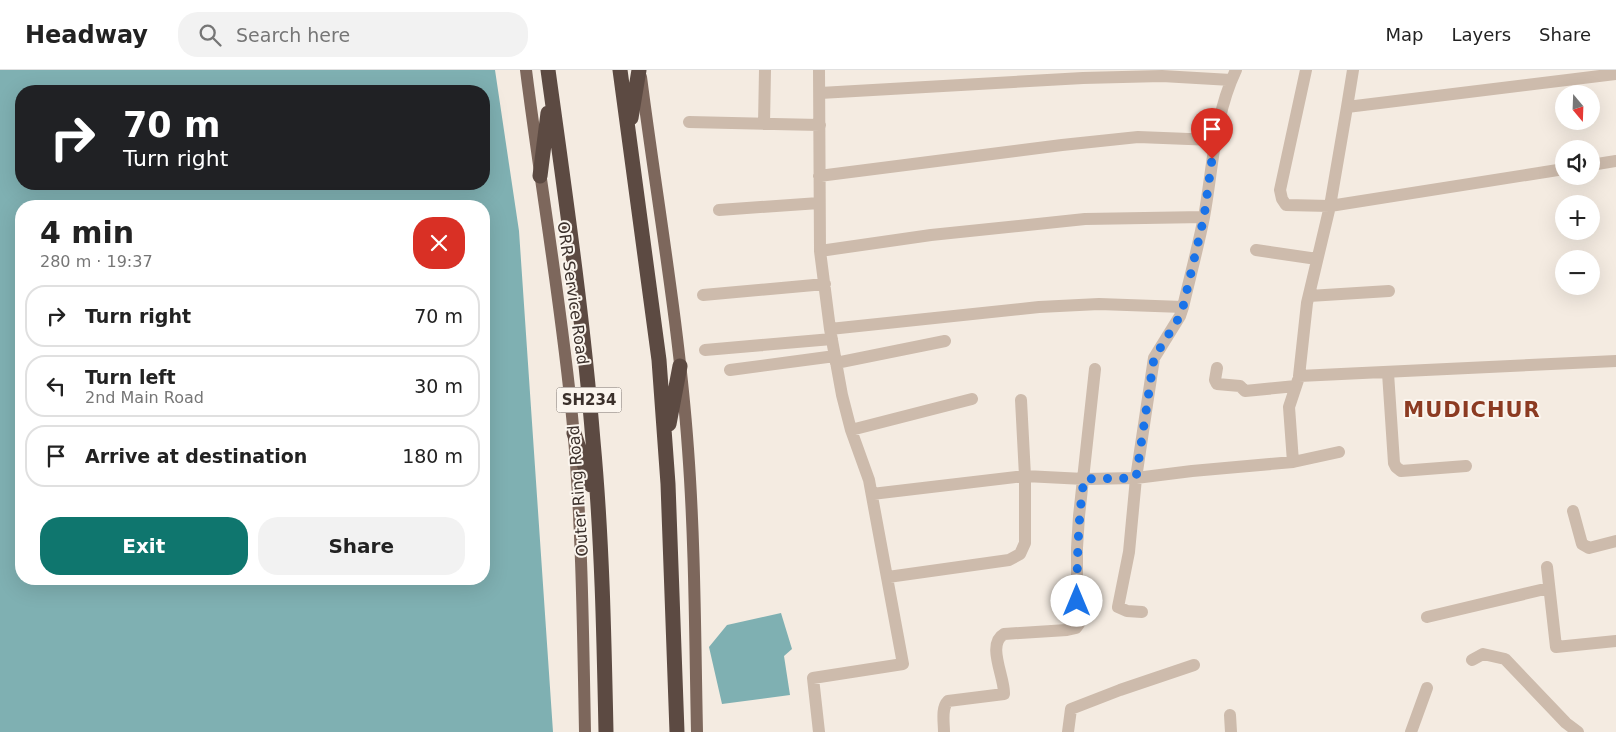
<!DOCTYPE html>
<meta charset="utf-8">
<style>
body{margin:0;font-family:"DejaVu Sans",sans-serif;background:#f2f2f2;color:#222;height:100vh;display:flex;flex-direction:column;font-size:19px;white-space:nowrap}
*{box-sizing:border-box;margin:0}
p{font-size:16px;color:#767676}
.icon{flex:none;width:28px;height:28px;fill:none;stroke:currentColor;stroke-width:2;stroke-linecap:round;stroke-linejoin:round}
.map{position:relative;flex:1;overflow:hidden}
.panel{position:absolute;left:15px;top:130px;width:475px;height:385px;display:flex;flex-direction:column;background:#fff;border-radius:20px;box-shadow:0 5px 20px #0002}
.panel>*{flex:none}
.banner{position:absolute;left:15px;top:15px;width:475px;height:105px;border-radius:20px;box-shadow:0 5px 20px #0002;background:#202124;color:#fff;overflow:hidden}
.needle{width:32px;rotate:161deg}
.buttons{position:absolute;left:1555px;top:15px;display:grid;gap:10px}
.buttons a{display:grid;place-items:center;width:45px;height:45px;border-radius:50%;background:#fff;box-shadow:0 5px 20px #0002;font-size:25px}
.pin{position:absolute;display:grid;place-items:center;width:42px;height:42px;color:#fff;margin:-51px -21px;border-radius:50% 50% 50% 0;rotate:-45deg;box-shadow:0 0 5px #0007}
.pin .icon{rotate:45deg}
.me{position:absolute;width:55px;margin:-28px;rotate:0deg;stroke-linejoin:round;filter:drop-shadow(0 0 4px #0008)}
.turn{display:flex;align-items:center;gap:18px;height:105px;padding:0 25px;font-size:22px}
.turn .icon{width:65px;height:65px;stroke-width:2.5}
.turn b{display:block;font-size:35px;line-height:42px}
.round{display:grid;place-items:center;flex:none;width:52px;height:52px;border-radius:20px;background:#f2f2f2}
.headline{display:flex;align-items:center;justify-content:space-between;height:85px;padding:0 25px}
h1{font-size:30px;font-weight:600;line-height:38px}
.primary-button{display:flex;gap:10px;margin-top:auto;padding:10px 25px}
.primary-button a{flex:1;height:58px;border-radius:20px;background:#0f766e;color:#fff;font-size:20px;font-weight:600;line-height:58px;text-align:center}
.primary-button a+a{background:#f2f2f2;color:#222}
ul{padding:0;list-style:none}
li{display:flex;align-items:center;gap:15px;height:62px;margin:0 10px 8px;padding:0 15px;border:2px solid #e0e0e0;border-radius:20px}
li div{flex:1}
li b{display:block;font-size:19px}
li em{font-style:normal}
header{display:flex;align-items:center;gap:30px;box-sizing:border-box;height:70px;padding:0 25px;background:#fff;border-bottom:1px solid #e0e0e0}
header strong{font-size:24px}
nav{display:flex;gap:28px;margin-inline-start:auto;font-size:18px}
.search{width:350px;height:45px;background:#f2f2f2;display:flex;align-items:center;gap:12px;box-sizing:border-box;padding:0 18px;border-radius:20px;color:#767676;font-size:19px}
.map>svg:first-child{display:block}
.water{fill:#7fb0b2;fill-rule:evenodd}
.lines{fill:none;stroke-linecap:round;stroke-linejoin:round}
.minor{stroke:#cdbbac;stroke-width:12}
.major{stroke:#7d675c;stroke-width:12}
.highway{stroke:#5c4a42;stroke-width:15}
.route{stroke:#1a73e8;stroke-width:9;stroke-dasharray:0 16.2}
.labels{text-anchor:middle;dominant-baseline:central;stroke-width:4;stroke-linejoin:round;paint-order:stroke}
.shield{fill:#fbf5ee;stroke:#756b66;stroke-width:1}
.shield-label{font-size:15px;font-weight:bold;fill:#3b302b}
.street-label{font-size:16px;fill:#3b302b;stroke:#fbf5ee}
.district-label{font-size:21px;font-weight:bold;letter-spacing:1px;fill:#8c3b22;stroke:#fbf5ee}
</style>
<header>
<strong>Headway</strong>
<div class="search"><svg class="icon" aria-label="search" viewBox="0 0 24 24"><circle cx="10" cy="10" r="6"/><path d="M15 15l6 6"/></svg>Search here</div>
<nav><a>Map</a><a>Layers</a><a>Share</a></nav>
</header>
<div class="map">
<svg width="1616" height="662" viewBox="0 0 1616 662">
<rect width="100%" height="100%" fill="#f4ebe1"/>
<path class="water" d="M0,0H495L519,161L553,662H0ZM21,21H484V114H21ZM21,136H484V509H21Z
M781,543L792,579L784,586L790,625L722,634L709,577L727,555Z"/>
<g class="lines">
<path class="minor" d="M1306,0L1280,120L1282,129L1286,135L1330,136L1564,99
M1616,4L1347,37L1330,136L1307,233L1299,306L1616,291
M820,23L1083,8L1162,6L1231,10
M1347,37L1353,0
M689,52L820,55
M764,54L765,0
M1591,95L1616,91
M819,106L1062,75L1138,67L1214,70
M719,140L819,133
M1256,180L1317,189
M820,181L931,165L1085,149L1204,147
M703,225L825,214
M1309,226L1389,221
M830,259L1039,237L1099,234L1183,237
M705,280L832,269
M836,293L945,271
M1217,298L1215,310L1217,314L1240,316L1245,321L1296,316
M730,300L835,286
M1388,303L1394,393L1396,397L1401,401L1466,396
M851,360L972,329
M1293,392L1289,337L1298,310
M872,424L1025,406L1084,409L1136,408L1192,401L1293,392L1339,382
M1573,441L1582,474L1589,478L1616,471
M1547,497L1556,577L1616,571
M888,507L1009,490L1020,484L1025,473V406L1021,330
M1142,542L1127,541L1118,537L1129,482L1136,408L1154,288L1180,246L1183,237C1190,207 1198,177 1204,147C1213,98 1214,46 1236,0
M1427,547L1549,518
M1472,590L1483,584L1505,589L1566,653L1578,662
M1230,645L1231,662
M819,662L813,608L903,594L869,410L851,360L842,325L830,259L820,181L819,0
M944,662C944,652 941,638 948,631L1004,624C1005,608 986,574 1004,564L1067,560L1076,558L1079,554L1077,531V478L1079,446L1095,299
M1068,662L1071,639L1120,620L1194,595
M1411,662L1427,618"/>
<path class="major" d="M526,0C541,119 562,237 573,356C582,458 583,560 585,662
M641,7C657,131 679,254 688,379C695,473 695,568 697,662"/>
<path class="highway" d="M548,0C565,123 583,247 593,371C602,468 604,565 606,662
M620,0L659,290L668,414L677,662
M631,48L639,0
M540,106L548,43
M669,354L680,296
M574,363L591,415"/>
</g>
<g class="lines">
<path class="route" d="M1077,531C1077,490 1078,450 1084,409L1136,408L1154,288L1180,246L1183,237L1204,147L1212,89"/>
</g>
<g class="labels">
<rect class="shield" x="556.5" y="317.5" width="65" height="25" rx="4"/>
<g class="shield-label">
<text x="589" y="330">SH234</text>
</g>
<g class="street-label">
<text transform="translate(573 223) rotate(82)">ORR Service Road</text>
<text transform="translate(578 421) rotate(-94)">Outer Ring Road</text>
</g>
<g class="district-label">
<text x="1472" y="340">MUDICHUR</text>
</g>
</g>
</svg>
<div class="buttons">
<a><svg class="needle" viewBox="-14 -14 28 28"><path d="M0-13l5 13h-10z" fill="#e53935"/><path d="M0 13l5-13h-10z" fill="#767676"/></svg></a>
<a><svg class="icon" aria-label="sound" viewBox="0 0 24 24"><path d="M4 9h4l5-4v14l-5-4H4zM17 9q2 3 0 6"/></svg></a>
<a>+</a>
<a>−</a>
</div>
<div class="pin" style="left:1212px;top:89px;background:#d93025"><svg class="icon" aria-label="arrive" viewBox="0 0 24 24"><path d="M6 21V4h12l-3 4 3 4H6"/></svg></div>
<svg class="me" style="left:1077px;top:531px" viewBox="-20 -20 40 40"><circle r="19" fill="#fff"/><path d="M0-13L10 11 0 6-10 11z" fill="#1a73e8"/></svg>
<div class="banner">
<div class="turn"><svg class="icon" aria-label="right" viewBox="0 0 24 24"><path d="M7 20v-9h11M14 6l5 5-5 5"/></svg><div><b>70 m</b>Turn right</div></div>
</div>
<section class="panel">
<div class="headline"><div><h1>4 min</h1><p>280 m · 19:37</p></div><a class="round" style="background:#d93025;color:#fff"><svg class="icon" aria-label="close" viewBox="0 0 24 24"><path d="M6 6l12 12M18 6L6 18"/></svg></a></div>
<ul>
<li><svg class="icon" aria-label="right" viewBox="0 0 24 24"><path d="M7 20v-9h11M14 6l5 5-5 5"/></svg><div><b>Turn right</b></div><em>70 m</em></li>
<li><svg class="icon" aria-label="left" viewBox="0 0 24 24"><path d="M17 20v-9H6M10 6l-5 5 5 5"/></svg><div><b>Turn left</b><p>2nd Main Road</p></div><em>30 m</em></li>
<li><svg class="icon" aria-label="arrive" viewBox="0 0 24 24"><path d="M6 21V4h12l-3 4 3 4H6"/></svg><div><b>Arrive at destination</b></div><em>180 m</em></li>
</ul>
<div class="primary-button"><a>Exit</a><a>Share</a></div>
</section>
</div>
